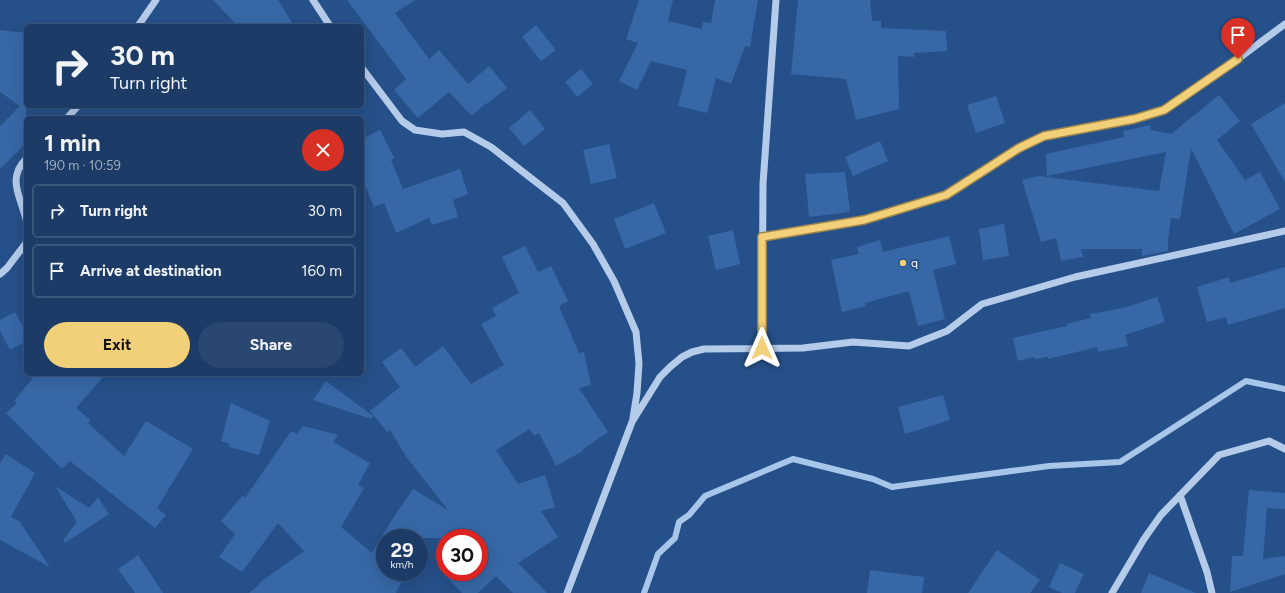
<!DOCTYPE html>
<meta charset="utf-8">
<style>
body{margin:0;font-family:Figtree,sans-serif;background:#294770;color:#f1f3f6;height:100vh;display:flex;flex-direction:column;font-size:15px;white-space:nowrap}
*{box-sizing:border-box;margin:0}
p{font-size:13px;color:#a0adc0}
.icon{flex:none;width:22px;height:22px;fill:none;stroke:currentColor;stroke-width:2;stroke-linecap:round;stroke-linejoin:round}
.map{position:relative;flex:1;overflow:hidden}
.sheet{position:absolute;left:24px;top:116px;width:340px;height:260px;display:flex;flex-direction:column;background:#1c3c67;border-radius:6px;box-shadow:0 4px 16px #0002,0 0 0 1px #3a567b}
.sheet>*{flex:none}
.guide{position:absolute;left:24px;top:24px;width:340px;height:84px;border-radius:6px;box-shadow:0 4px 16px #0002,0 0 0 1px #3a567b;background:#1c3c67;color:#f1f3f6;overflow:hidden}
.speed{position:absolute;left:376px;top:529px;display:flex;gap:8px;font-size:20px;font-weight:700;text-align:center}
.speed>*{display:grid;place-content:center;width:52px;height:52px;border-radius:50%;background:#1c3c67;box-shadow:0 4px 16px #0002,0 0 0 1px #3a567b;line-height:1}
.speed small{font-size:10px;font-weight:400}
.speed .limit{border:6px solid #d22;background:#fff;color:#111}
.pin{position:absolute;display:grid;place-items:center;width:34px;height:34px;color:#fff;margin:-41px -17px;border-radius:50% 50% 50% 0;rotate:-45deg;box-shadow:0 0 4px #0007}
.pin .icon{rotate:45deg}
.me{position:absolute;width:44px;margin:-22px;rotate:0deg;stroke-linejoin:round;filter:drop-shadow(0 0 3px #0008)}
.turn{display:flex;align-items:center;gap:14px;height:84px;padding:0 20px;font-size:18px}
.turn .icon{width:52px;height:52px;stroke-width:2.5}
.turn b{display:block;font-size:28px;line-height:34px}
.round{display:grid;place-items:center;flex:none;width:42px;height:42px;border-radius:21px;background:#294770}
.overview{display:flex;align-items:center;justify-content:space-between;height:68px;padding:0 20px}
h1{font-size:24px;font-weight:700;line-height:30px}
.primary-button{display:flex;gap:8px;margin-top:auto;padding:8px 20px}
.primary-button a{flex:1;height:46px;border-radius:24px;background:#f2d079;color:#111;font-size:16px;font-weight:700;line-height:46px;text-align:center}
.primary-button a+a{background:#294770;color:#f1f3f6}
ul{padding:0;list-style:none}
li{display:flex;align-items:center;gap:12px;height:54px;margin:0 8px 6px;padding:0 12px;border:2px solid #3a567b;border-radius:6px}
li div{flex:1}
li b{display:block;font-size:15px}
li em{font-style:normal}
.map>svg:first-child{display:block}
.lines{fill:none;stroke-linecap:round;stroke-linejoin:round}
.stream{stroke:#a8c6ea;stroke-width:6}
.building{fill:#3767a6}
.minor{stroke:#b4cbe9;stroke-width:7}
.route-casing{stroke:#9d874f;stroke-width:10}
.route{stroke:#f2d079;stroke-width:7}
.poi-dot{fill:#f2d079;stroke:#265089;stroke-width:1.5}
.labels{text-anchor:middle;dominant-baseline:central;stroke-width:4;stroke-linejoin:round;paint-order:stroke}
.poi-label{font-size:12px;fill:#fff;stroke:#265089;text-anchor:start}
</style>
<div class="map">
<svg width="1285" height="593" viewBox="0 0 1285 593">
<rect width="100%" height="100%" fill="#265089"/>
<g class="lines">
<path class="stream" d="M644,593L658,554L675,538L679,522L689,515L705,496L793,459L873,479L892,487L1049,466L1120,462L1246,381L1285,389"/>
</g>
<path class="building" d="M213,0H278L294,26H238Z
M347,0H415L395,13L429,59L439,50L468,84L489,66L507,88L487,104L486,103L472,116L449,92L418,118L394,90L406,79Z
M639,0H673L668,21L702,29L703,22L711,23L715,0H758L750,47L745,46L731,84L716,78L707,113L678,106L687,70L651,61L637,90L619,81L638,43L626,39Z
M798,0H870L872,21H881V28L946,31L947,51L914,53V57L898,56L899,109L856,120L846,79L791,74Z
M536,25L556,50L541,61L522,37Z
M0,30L26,33V47L23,66L26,63V143L0,169V126L20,106L0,92Z
M581,69L593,84L577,97L565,82Z
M1219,95L1240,121L1217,140L1245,180L1260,172L1280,209L1234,234L1191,148L1180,219L1171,218L1168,240V251L1142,256V249H1081L1083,257L1061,261L1056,238L1041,242L1022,180L1038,176L1159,191L1166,152L1047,176L1046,154L1124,137L1123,131L1150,125L1151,130L1171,134Z
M996,96L1005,123L976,133L967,105Z
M1285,103V182L1251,124Z
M530,110L545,129L524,146L509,128Z
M380,130L394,158L391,160L403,189L460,169L468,194L453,200L458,217L432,225L429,218L396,233L384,203L374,207L362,177V139Z
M880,141L888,161L853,176L845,157Z
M609,144L617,178L591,184L583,150Z
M845,172L850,212L809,217L805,174Z
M654,203L666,233L625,249L614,219Z
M1004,224L1009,256L983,260L979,229Z
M733,230L740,264L716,270L708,236Z
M949,236L956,264L933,270L945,319L918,326L909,291L865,303L866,306L842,312L831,260L859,254L857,247L880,240L883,252Z
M525,246L538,272L551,266L568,301L559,306L579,353L584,352L591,385L579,388L608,432L582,450L583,451L556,466L539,433L534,436L530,429L496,450L518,484L545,475L555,507L541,511L558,537L518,563L547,593H513L496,576L478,593H462L442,572H479V538H385V572H406L396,593H249L260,584L259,583L304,551L278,523L242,572L219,557L235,534L221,521L242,496L245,498L291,431L297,434L303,426L338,435L333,442L370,463L358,485L364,488L341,527L372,553L393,518L413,489L448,510L407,458L390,430L388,433L370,411L400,387L382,362L401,348L415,367L443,346L471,384L504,365L481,324L496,316L492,308L519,293L502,257Z
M1285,267V308L1228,325L1226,317L1207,322L1197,287L1229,277L1230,283Z
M1157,297L1165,322L1125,335L1128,346L1098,352L1097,347L1048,359V357L1035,359L1034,357L1018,361L1013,338L1067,326L1066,324L1091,318L1090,314L1123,308Z
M15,312L26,333V341L10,350L0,331V320Z
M36,374H106L76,408L90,420L88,423L124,456L146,421L193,449L157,508L166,515L155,528L70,461L62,469L6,413L17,403L14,401Z
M326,381L373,416L371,419L313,400Z
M943,395L950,420L905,434L898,407Z
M231,403L270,421L259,455L229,447L230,444L221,441Z
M6,454L35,473L11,517L20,522L50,567L0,540V463Z
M55,486L89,508L98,497L109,514L65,543L63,540L77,522Z
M1249,490L1285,493V509L1267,508L1263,559L1285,556V574L1230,592L1232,556H1243Z
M997,550L1040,580L1030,593H968Z
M138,555L163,593H135L118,569Z
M1060,563L1084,574L1075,593H1062L1049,587Z
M870,570L924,577L922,593H867Z
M1149,573L1196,593H1141Z"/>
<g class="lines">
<path class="minor" d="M313,0L330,26
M138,26L156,0
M362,68L402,121L415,130L442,134L464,132L491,147L563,203L593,244L614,281L636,332L639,363L637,393L633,418
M67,118L78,106
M26,159C7,178 20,196 26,219
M762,237L864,220L920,203L946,195L1019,148L1044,136L1134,119L1164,110L1238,59L1285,24
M0,274L7,268L26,243
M762,348L763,184L776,0
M1180,495L1207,572L1212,593
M567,593L632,422L660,377L670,367L682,357L692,352L704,349L803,348L853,342L909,346L947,331L982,304L1075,277L1285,231
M1112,593L1144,539L1161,515L1219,455L1269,441L1285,449"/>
</g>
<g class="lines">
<defs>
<path id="route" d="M762,348V237L864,220L946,195L1019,148L1044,136L1134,119L1164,110L1238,59"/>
</defs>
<use href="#route" class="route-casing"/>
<use href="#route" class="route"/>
</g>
<circle class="poi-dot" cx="903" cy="263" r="4"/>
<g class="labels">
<g class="poi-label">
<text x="911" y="263">q</text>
</g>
</g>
</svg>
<div class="speed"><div>29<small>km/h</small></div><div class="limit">30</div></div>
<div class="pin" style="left:1238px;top:59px;background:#d93025"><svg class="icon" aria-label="arrive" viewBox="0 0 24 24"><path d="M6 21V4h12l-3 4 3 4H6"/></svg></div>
<svg class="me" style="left:762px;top:348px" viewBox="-20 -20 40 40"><path d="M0-17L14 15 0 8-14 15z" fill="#f2d079" stroke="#fff" stroke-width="4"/></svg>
<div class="guide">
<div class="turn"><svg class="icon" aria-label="right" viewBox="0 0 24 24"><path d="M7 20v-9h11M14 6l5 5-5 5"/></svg><div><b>30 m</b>Turn right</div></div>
</div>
<section class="sheet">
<div class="overview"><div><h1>1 min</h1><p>190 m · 10:59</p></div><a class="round" style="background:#d93025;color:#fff"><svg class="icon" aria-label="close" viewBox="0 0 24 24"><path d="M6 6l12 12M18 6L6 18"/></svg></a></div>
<ul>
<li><svg class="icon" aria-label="right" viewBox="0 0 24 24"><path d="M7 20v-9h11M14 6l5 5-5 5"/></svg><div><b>Turn right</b></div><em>30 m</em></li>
<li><svg class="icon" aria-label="arrive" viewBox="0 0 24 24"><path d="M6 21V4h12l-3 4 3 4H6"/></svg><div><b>Arrive at destination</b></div><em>160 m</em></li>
</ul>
<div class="primary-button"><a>Exit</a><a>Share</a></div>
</section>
</div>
